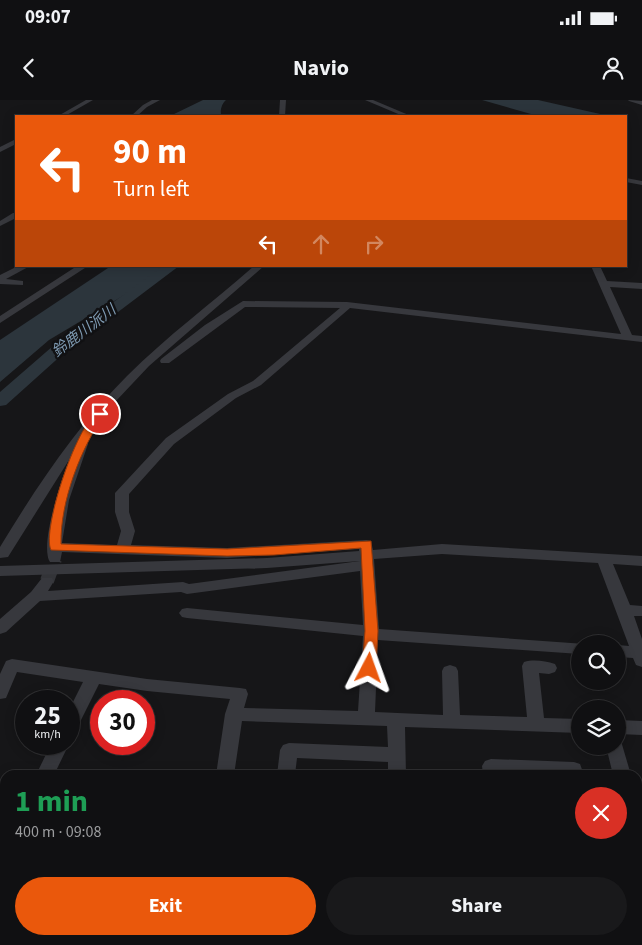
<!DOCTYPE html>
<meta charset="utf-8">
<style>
body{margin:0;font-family:"Source Sans 3","Noto Sans JP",sans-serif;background:#19191b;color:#f1f3f6;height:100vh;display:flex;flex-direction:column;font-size:19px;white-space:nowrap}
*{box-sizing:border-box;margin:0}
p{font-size:16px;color:#9c9d9f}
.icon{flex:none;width:28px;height:28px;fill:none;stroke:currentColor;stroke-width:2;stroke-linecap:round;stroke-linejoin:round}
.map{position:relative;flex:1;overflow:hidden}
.side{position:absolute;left:0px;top:670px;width:642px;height:175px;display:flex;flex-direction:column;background:#101012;border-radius:15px 15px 0 0;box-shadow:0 2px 12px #0003,0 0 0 1px #303032}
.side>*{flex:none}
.top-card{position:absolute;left:15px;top:15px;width:612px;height:152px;border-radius:0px;box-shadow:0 2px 12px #0003,0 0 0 1px #303032;background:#ea580c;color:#fff;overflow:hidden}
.tools{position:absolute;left:571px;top:535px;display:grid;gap:10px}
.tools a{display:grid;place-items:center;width:55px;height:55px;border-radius:50%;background:#101012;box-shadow:0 2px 12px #0003,0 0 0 1px #303032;font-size:25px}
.speed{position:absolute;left:15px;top:590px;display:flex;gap:10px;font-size:25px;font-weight:700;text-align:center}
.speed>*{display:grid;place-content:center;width:65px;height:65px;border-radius:50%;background:#101012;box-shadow:0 2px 12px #0003,0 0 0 1px #303032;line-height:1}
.speed small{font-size:12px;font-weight:400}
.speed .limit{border:8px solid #d22;background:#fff;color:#111}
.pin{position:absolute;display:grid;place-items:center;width:42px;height:42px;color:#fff;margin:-21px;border:2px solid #fff;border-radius:50%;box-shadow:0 1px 5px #0007}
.me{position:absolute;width:55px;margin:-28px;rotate:4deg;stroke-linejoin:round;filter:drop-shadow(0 0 4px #0008)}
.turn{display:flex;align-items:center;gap:18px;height:105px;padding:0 15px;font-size:22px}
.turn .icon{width:65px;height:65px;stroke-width:2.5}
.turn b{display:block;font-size:35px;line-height:42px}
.lanes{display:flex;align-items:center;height:48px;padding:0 15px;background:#0003;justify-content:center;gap:25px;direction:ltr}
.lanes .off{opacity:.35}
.round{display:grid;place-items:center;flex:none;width:52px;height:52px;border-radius:26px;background:#19191b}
.summary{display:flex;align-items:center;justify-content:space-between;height:85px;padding:0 15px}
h1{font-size:30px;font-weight:700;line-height:38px;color:#1e9e55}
.action{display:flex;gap:10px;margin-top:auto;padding:10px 15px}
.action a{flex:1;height:58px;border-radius:30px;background:#ea580c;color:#fff;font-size:20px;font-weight:700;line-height:58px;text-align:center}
.action a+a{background:#19191b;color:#f1f3f6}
.status{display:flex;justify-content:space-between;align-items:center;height:35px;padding:0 25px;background:#101012;direction:ltr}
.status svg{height:14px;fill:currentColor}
header{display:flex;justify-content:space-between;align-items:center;height:65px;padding:0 15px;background:#101012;font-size:22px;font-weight:700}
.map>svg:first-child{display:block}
.water{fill:#2c353c}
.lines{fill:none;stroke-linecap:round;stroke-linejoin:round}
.river{fill:#2c353c;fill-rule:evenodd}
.minor-tunnel{stroke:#333438;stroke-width:14;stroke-dasharray:14 8;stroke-linecap:butt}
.minor{fill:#37383d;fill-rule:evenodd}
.route{fill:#ea580c;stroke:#983908}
.labels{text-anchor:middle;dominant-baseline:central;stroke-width:5;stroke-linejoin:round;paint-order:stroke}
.far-water-label{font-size:15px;font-style:italic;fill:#7f9bb3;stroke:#111113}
</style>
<div class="status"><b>09:07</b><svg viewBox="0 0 49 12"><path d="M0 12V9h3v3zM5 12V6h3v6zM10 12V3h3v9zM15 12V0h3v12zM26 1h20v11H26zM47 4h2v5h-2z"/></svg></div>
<header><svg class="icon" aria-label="back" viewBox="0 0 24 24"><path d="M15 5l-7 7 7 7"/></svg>Navio<svg class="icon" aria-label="person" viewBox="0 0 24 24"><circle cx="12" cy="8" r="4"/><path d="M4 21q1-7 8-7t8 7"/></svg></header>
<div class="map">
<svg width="642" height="845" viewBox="0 0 642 845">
<rect width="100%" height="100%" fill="#161618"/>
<path class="water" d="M203,0H226C222,3 219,12 222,16H170Z
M482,0H538L609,16H538Z
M111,166H173L49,240L0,282V240Z"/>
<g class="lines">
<path class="river" d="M163,166H179L65,252L6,305L0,306V292L53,246Z"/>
<path class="minor-tunnel" d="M47,481L55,459"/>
<path class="minor" d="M86,0H93L65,16H58Z
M152,0H160L147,7L137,16H131L143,5Z
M280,0H286L285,16H279Z
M365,0H373L411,16H403Z
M628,0L642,1V5L629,1Z
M16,39V44L0,52V47Z
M626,78L642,81V85L626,82Z
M13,113H16V118L0,126V121Z
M18,166H30L6,179L23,181V185L0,184V175Z
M77,166H88L0,223V216Z
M254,166H264L149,266L116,301L83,341L88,344L69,400L62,443L117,445L121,431L115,412V393L166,338L228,294L253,281L340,208L245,207L169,263H161L160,261L161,259L205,225L243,201L347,202L621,234L591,166H600L607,181L642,183V189L610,187L632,235L642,236V242L350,208L261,285L236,298L174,344L129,394V412L135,431L131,445L227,448L366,440L371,441L373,450L442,444L642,456V466L613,464L630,505L642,506V516H634L642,539V567L636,565L633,558L618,557V545L629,546L598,463L442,454L374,459L379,529L585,544H580V554L378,540L375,612L443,615L442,571L444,567L450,565L456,567L458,571L460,615L527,617L522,566L524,562C534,559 545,561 555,564L557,568L555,572L549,574L539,573L544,618L580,619V633L405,627L406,675H388V662L297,658L295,675H277L280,650L283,645L289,643L388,647L387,626L242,621L234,675H216L225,614L230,599L147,591L99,584L75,632L69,634V610L83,582L17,572L6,598L0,599V574L6,561L12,559L147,579L240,588L246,589L248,594L244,608L358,611L363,536L187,518L182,517L179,513L182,509L187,508L363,525L360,471L187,494L181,492L40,501L6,532L0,534V519L31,492L42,478H52L54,481L48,491L183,482L189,484L360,461L267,468L0,476V466L267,458L359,451V449L227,458L62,452L60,462H50C39,445 62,379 69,360L8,457L0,458V447C37,386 77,326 127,276C167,236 212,203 254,166Z
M618,620L642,621V635L618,634Z
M618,640L621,641L631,675H613L606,646H618Z
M51,644H69L54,675H36Z
M491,659L574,662L580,664L584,675H483L482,666L485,661Z
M0,680H5V696H0Z
M638,728L642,730V764L638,762Z
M0,833L5,834V840H68L70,845H0Z
M190,840H212L211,845H189Z
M261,840H283V845H261Z
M389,840H411V845H389Z
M501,840H523V845H501Z
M555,840H618L619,841L617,845H557Z"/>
</g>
<path class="route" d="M100,311L105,314C81,347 60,402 61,444L227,449L371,441L378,531L376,568L374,571H364L362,568L365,531L361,448L274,455L227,456L51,450C41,430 79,317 100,311Z"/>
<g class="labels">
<g class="far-water-label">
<text transform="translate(84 231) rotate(-37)">鈴鹿川派川</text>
</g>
</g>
</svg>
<div class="tools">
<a><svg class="icon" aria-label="search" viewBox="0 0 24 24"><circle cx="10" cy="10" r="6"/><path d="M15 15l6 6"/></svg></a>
<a><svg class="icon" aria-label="layers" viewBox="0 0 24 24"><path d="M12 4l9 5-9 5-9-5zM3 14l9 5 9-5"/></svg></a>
</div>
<div class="speed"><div>25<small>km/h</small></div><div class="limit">30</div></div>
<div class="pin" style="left:100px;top:314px;background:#d93025"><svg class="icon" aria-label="arrive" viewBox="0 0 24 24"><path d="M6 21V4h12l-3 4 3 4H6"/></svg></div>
<svg class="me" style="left:369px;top:568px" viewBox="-20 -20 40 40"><path d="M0-17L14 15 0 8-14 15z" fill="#ea580c" stroke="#fff" stroke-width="4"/></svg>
<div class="top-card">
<div class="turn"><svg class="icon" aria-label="left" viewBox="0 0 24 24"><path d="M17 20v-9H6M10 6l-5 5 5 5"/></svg><div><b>90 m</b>Turn left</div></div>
<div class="lanes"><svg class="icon" aria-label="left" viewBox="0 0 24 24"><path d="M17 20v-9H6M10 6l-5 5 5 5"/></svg><svg class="icon off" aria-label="ahead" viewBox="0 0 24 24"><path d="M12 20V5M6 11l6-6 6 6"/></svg><svg class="icon off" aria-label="right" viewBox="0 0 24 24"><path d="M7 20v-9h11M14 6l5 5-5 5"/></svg></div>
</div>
<section class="side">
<div class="summary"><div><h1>1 min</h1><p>400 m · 09:08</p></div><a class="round" style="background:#d93025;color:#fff"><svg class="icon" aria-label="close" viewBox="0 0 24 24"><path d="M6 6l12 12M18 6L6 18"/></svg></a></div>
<div class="action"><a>Exit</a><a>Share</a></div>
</section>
</div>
